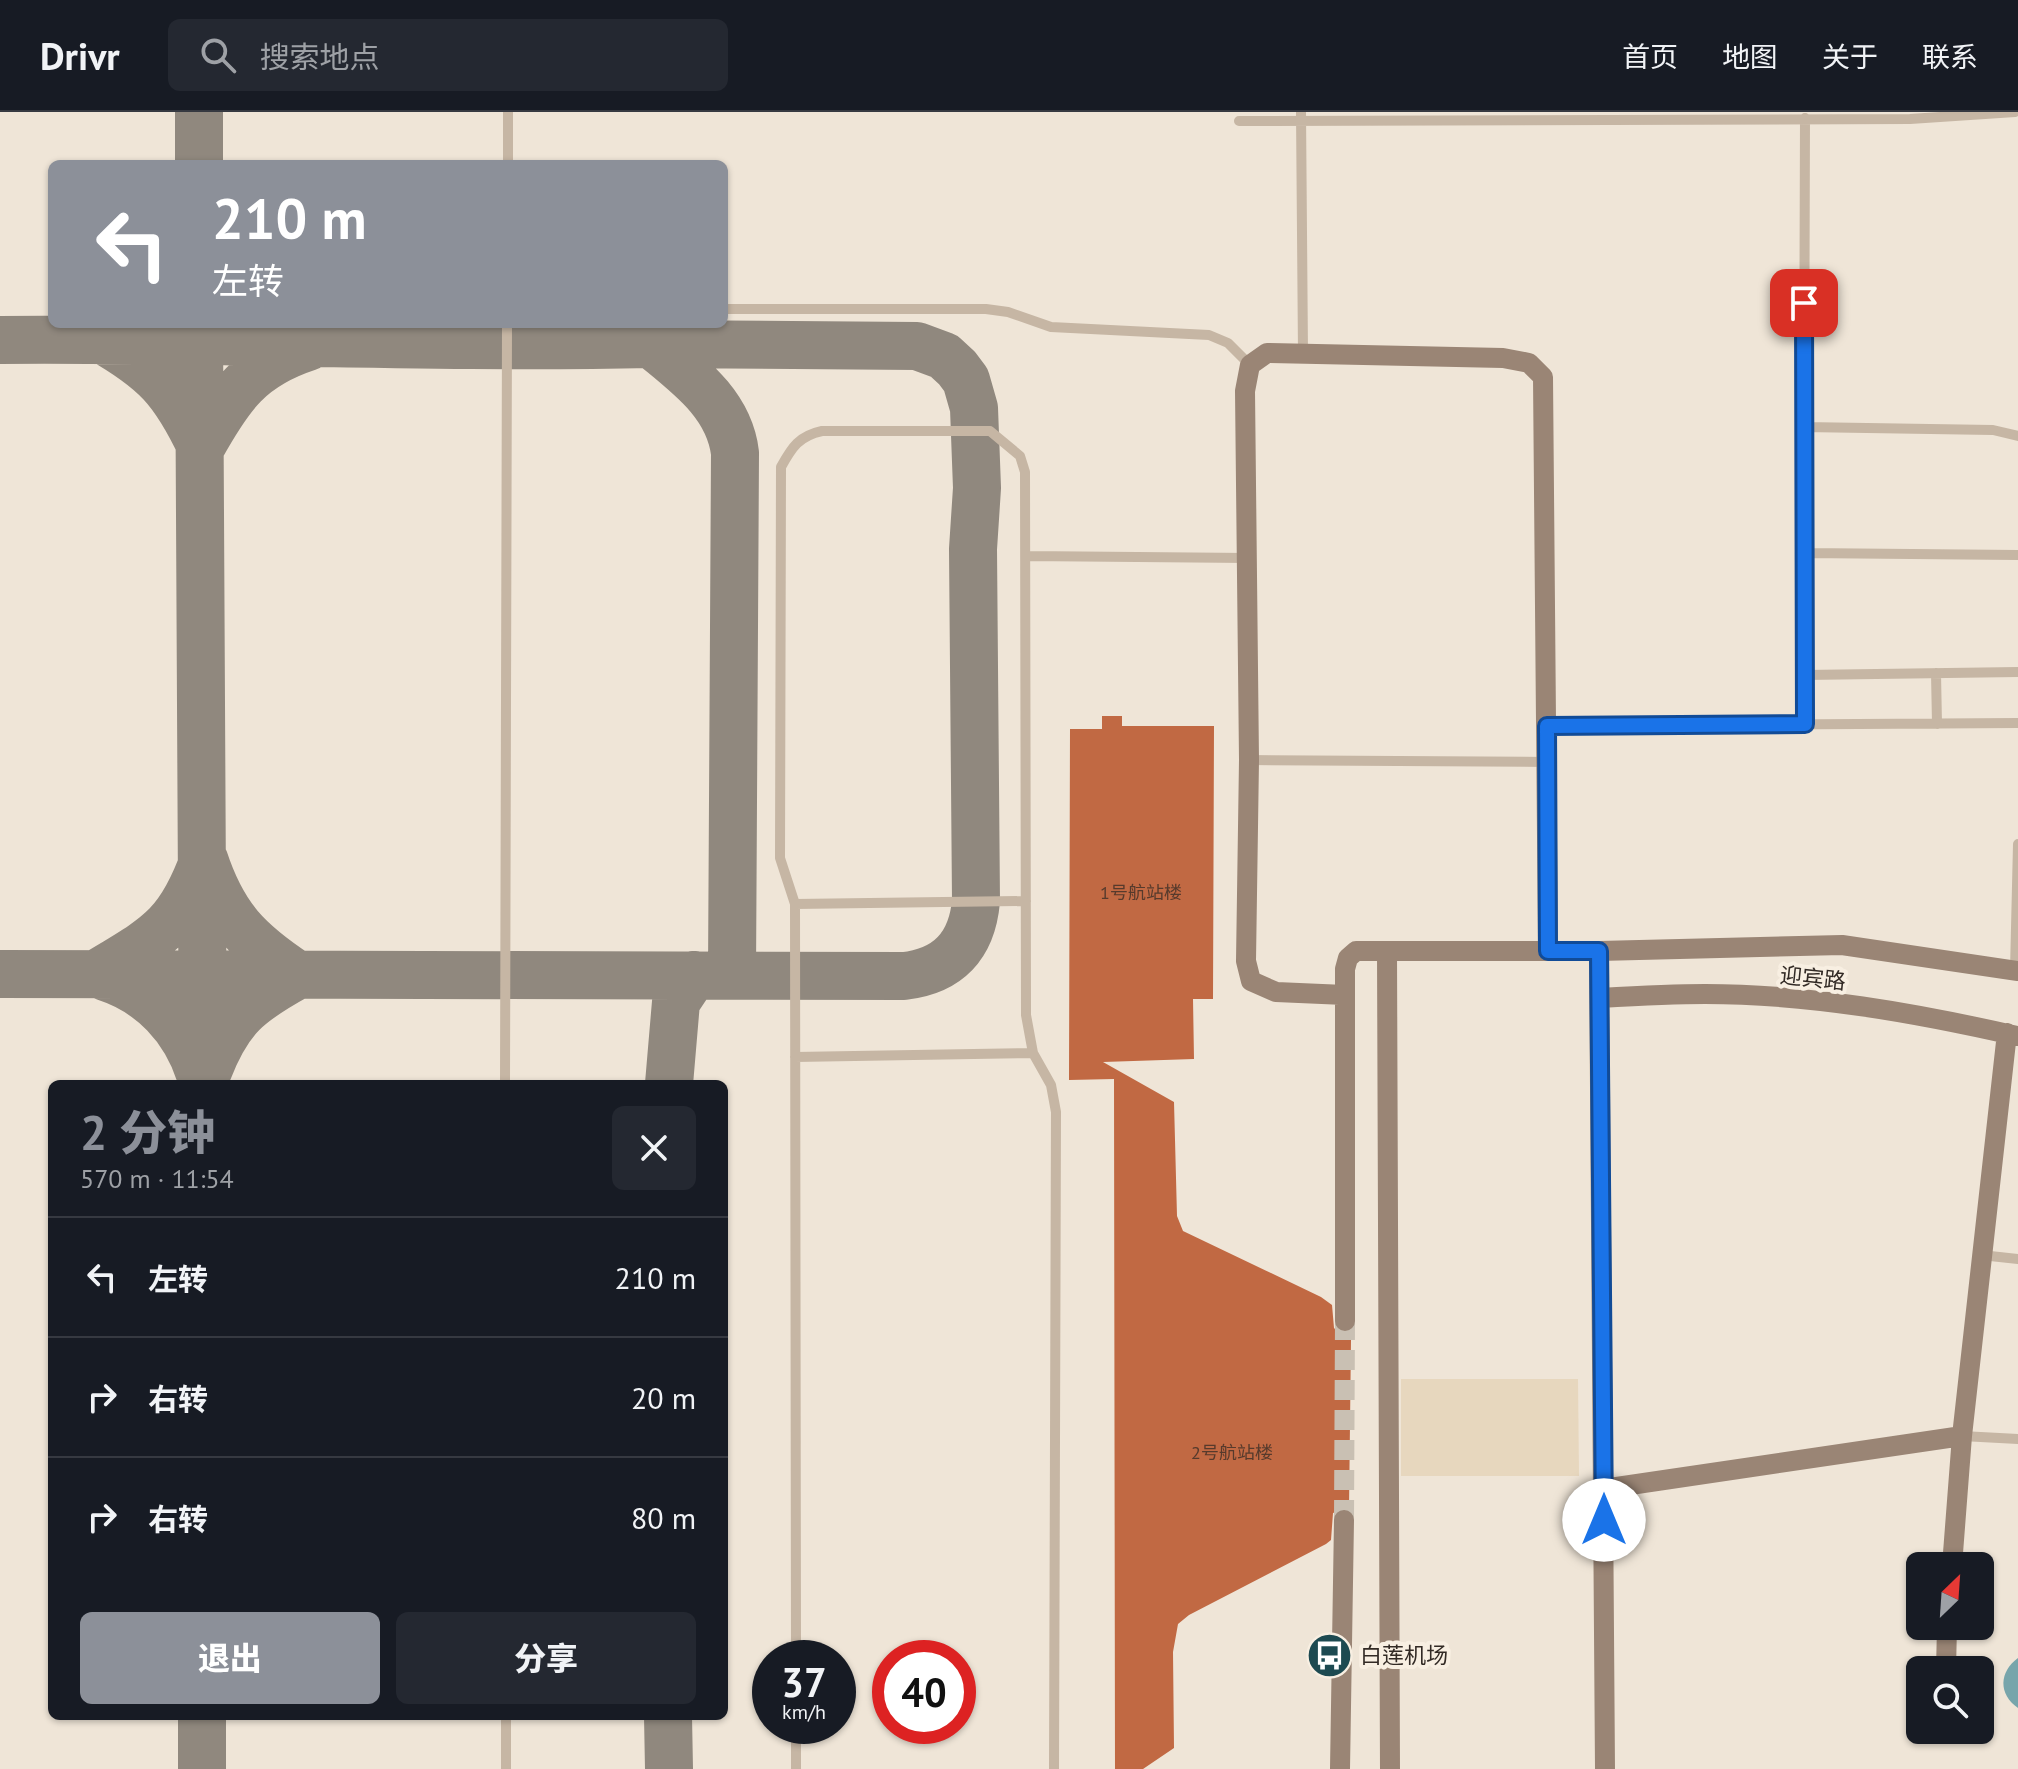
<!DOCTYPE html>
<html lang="zh">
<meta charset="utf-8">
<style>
body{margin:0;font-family:"PT Sans","Noto Sans SC",sans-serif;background:#242831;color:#f1f3f6;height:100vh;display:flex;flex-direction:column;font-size:30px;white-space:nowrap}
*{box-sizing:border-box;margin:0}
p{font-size:26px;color:#9ea1a6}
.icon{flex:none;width:44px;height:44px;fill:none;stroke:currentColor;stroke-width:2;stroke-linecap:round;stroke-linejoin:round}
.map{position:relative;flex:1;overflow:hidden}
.sheet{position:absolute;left:48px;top:968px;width:680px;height:640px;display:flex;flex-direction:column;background:#171b24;border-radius:12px;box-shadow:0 2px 6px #0004}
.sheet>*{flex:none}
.hud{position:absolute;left:48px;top:48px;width:680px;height:168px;border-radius:12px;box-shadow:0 2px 6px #0004;background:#8c9099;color:#fff;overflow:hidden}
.needle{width:52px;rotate:25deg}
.controls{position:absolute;left:1906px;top:1440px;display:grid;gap:16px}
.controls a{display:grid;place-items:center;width:88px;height:88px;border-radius:12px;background:#171b24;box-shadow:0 2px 6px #0004;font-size:40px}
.speed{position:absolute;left:752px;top:1528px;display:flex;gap:16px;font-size:40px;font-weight:700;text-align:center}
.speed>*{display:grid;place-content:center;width:104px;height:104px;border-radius:50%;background:#171b24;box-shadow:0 2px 6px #0004;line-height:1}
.speed small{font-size:20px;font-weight:400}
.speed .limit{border:12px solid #d22;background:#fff;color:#111}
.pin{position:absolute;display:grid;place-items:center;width:68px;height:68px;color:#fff;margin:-34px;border-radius:16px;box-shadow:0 4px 12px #0006}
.me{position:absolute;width:88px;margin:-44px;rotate:0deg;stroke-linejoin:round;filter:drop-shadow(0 0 6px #0008)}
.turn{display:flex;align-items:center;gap:28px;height:168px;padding:0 32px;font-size:36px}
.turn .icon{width:104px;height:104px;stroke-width:2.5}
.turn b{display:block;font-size:56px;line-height:68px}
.round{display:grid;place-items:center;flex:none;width:84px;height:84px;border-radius:12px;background:#242831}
.summary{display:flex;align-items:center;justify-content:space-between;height:136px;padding:0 32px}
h1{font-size:48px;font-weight:800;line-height:60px;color:#8c9099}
.cta{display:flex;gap:16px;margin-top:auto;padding:16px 32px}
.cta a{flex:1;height:92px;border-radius:12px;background:#8c9099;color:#fff;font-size:32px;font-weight:800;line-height:92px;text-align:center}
.cta a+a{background:#242831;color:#f1f3f6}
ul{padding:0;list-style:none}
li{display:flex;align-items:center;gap:24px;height:120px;padding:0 32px;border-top:2px solid #363941}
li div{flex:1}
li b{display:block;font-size:30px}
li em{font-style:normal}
header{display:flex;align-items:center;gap:48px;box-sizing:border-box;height:112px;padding:0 40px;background:#171b24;border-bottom:2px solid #363941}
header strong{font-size:38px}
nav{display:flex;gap:44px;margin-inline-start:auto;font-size:28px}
.search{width:560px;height:72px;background:#242831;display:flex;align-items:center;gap:20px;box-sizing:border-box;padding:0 28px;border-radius:12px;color:#9ea1a6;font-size:30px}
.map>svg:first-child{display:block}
.plaza{fill:#e7d7be}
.water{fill:#77a5ab}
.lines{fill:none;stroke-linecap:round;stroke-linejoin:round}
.taxiway{stroke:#90887e;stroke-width:48}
.building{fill:#c16943}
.secondary-tunnel{stroke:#c9c0b3;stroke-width:20;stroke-dasharray:20 10;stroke-linecap:butt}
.lane{stroke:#c6b6a4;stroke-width:10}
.secondary{stroke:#9a8575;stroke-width:20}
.route-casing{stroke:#114b97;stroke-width:20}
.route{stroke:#1a73e8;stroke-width:14}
.labels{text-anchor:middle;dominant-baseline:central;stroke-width:8;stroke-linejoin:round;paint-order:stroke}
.number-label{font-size:18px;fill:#563a2c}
.street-label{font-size:22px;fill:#322a25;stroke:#f8efe2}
.poi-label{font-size:22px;fill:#322a25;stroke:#f8efe2;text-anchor:start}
</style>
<header>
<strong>Drivr</strong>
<div class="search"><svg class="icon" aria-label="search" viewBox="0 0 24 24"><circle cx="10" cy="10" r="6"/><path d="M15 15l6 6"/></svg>搜索地点</div>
<nav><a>首页</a><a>地图</a><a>关于</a><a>联系</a></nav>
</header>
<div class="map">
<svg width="2018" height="1657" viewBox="0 0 2018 1657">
<rect width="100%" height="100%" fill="#efe5d7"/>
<path class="plaza" d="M1401,1267H1578L1579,1364H1401Z"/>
<path class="water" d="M2018,1546V1596C1998,1582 1999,1560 2018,1546Z"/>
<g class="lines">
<path class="taxiway" d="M199,52V0
M199,212L203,972
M101,227C155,258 174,278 201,335C230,283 250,254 308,235
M0,228C217,226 434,237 651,232C687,262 729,291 735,341L732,863
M0,862L904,864C948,859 972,834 976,789L973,437L977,376L974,296L966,268L957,256L944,244L917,234L651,232
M96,862C157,825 179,816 204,747C223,805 248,830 298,863C249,890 229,905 208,959
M105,865C152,880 185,916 200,962
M669,972L676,890L694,863
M668,1604L669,1657
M202,1657V1604"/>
</g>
<path class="building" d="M1102,604H1122V614H1214L1213,887H1193L1194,947L1103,950L1174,990L1177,1104L1183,1119L1321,1185L1332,1193L1334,1216L1339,1221H1350L1351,1228L1349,1396L1333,1401L1331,1428L1326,1432L1189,1503L1178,1512L1173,1540L1174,1636L1143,1657H1115L1114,967L1069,968L1070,617H1102Z"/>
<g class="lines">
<path class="secondary-tunnel" d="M1344,1408L1345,1209"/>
<path class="lane" d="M1301,0L1303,241
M1805,6L1804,315L1993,318L2018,324
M1239,9L1910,7L2015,0
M508,52V0
M724,197H986L1008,200L1051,215L1209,223L1228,231L1250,253
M1804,315L1805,612
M1805,441L2018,443
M1026,444L1248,446
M1936,561L1937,612
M1805,563L2018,560
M1547,614L2018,611
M1249,648L1548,650
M795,792L1026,789
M2015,858L2018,732
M795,945L1033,941
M505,972L507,212
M1981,1143L2018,1147
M1962,1324L2018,1327
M796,1546L795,792L780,746L781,355C792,335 799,324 822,319H990L1020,344L1025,360L1026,903L1033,941L1051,973L1056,1000L1054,1657
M506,1604V1657
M796,1614V1657"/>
<path class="secondary" d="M1387,839L1390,1657
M1599,839L1605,1657
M1345,883L1276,880L1251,869L1246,849L1249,648L1245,279L1250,253L1267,241L1503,246L1529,251L1543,265L1548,839
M1600,886C1635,884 1670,882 1705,882C1809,882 1916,901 2017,924
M1345,1209V857L1348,846L1356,839H1599L1842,833L2018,859
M1603,1377L1962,1324
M1952,1454L1962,1324L2007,921
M1946,1558L1947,1514
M1980,1608L1983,1609
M1340,1657L1344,1408"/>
</g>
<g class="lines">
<defs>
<path id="route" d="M1604,1408L1599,839H1548L1547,614L1805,612L1804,191"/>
</defs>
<use href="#route" class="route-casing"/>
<use href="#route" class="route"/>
</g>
<defs>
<symbol id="bus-disc" viewBox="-11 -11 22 22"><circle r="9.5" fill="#1d4a51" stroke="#f8efe2"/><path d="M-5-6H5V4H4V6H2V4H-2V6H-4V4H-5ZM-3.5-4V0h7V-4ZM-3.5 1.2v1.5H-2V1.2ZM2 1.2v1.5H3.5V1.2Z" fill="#fff"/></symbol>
</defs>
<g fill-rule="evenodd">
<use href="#bus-disc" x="1304" y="1518" width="51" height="51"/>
</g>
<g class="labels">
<g class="number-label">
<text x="1141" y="780">1号航站楼</text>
<text x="1232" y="1340">2号航站楼</text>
</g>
<g class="street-label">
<text transform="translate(1813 866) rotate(6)">迎宾路</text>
</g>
<g class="poi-label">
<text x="1360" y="1543">白莲机场</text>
</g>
</g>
</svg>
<div class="controls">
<a><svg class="needle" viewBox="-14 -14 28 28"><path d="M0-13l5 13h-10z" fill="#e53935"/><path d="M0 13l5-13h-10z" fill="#9ea1a6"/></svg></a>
<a><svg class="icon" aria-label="search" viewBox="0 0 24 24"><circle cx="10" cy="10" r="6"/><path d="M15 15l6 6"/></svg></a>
</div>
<div class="speed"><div>37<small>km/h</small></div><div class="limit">40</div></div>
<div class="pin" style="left:1804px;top:191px;background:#d93025"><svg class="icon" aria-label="arrive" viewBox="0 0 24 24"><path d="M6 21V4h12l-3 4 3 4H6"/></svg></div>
<svg class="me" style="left:1604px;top:1408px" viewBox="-20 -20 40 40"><circle r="19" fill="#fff"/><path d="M0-13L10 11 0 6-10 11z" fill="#1a73e8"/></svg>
<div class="hud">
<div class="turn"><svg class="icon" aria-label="left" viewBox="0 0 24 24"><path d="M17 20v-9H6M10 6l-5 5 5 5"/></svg><div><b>210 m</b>左转</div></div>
</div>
<section class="sheet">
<div class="summary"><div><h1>2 分钟</h1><p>570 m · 11:54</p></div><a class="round"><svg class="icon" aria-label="close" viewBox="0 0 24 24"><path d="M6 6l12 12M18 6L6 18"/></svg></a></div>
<ul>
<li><svg class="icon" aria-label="left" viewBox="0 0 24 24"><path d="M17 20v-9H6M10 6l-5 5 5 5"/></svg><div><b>左转</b></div><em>210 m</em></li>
<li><svg class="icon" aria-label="right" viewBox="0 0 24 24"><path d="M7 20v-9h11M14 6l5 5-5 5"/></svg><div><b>右转</b></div><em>20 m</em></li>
<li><svg class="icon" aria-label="right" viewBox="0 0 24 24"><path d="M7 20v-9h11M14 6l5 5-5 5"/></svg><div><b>右转</b></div><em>80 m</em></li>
</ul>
<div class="cta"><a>退出</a><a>分享</a></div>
</section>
</div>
